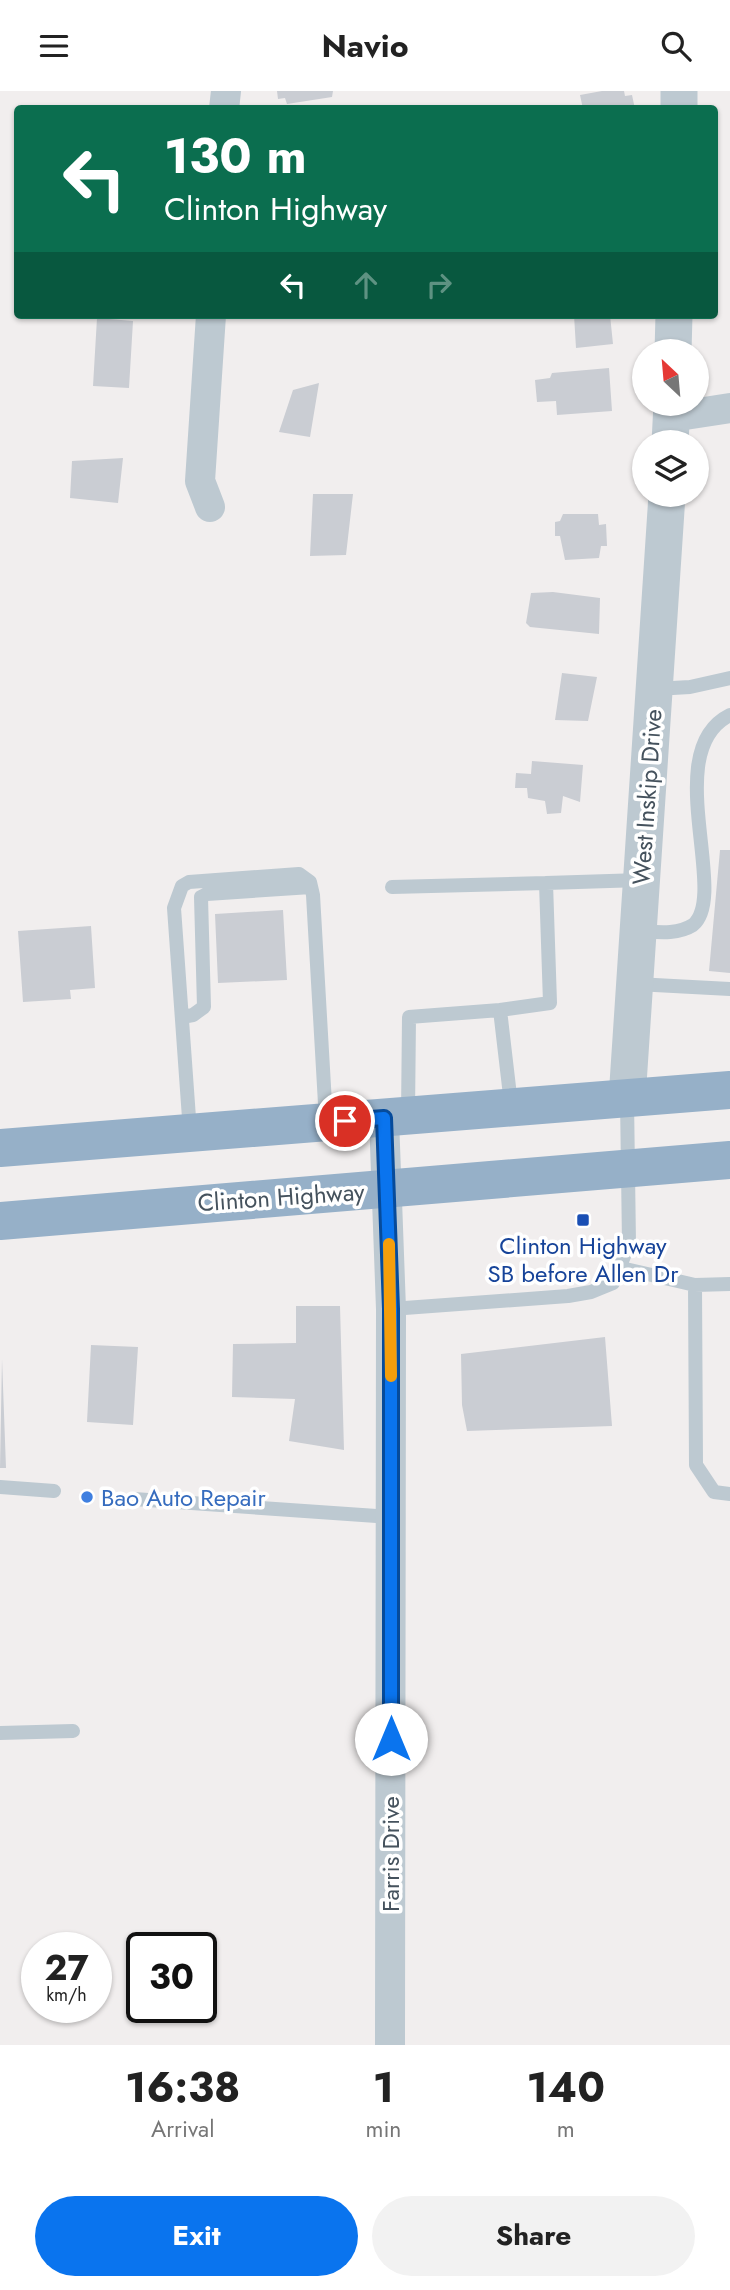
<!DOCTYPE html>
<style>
body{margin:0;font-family:Jost,sans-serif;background:#f2f2f2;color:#222;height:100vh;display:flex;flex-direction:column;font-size:26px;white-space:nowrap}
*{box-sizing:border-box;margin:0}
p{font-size:23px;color:#767676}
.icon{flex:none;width:38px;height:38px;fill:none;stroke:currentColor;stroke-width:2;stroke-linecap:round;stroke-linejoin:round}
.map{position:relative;height:1954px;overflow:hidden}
.details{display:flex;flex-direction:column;background:#fff;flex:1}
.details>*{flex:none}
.hud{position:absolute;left:14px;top:14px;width:704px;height:214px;border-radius:7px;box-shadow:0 2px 5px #0004;background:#0b6e4f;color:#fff;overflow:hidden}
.needle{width:46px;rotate:334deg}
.controls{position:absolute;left:632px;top:248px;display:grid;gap:14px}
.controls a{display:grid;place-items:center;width:77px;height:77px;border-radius:50%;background:#fff;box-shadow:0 2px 5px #0004;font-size:35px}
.speed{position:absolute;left:21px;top:1841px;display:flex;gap:14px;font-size:35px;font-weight:700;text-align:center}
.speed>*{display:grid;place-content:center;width:91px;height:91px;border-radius:50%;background:#fff;box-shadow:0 2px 5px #0004;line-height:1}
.speed small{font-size:18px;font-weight:400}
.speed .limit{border:4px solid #111;border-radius:10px;background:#fff;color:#111}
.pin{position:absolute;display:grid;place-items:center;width:60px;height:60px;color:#fff;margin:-30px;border:4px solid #fff;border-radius:50%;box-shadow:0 2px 7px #0007}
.me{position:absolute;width:77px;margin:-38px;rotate:0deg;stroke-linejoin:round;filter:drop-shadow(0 0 5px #0008)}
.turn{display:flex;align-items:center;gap:24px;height:147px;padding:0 35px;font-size:32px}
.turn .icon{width:91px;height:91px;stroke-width:2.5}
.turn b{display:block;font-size:49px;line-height:60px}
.lanes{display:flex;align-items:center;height:66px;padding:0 35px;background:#0003;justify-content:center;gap:35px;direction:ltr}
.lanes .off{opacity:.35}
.eta{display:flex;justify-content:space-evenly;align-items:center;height:119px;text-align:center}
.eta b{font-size:42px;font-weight:700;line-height:49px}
.button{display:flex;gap:14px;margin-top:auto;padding:14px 35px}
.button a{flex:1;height:80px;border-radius:42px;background:#0a74ee;color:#fff;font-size:28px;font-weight:700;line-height:80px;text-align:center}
.button a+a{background:#f2f2f2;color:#222}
header{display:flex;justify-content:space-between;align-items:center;height:91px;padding:0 35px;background:#fff;font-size:32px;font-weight:700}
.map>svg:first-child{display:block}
.building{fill:#cacdd3}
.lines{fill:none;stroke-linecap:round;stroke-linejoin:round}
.service{stroke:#bdc9d1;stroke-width:14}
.minor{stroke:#bdc9d1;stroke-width:30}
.tertiary{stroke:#bdc9d1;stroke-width:37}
.trunk{stroke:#96b0c8;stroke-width:38}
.route-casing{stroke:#064b9b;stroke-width:18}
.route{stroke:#0a74ee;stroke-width:12}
.slow{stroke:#f59e0b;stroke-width:12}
.transit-dot{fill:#1a4fb4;stroke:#fff;stroke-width:2.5}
.shop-dot{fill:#3f7fe0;stroke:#fff;stroke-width:2.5}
.labels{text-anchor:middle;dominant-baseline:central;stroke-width:7;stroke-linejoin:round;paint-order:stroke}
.street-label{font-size:24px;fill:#45525d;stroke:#fff}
.transit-label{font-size:24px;fill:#164399;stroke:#fff}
.shop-label{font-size:24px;fill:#366cbe;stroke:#fff;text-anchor:start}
</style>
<header><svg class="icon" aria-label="menu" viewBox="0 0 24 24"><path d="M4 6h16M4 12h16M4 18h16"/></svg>Navio<svg class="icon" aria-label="search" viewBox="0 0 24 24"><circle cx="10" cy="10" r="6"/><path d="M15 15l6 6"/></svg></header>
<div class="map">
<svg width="730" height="1954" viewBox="0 0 730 1954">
<rect width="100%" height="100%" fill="#f1eeee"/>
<path class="building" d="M277,0H333L332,6L287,13L285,7L278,8Z
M602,0H624L625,5L632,4L635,18H583L580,4Z
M574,224H610L613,253L576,257Z
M97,227L133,230L129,297L93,295Z
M609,277L612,320L557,324L556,310L537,311L535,289L550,287L552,282Z
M319,292L310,346L279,341L293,299Z
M123,367L118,412L70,407L72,370Z
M313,403H353L346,464L310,465Z
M563,423H598L599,434L606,433L607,455H601L599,467L565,469L560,445H555V431L560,430Z
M553,501L600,507L599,543L530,536L526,532L531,502Z
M562,582L597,586L588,630L555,629Z
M532,670L583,674L580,711L563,705L561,722L547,723L545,710L528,707L527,697H515L516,682L531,683Z
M720,759H730V882L709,880Z
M283,819L287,889L218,892L215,823Z
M91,835L95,897L70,899L71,908L23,911L18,840Z
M296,1215H340L344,1359L289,1350L295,1308L232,1306L233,1253L296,1252Z
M605,1246L612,1335L467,1340L462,1314L461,1263Z
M91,1254L138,1256L133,1334L87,1331Z
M2,1268L6,1377H0Z"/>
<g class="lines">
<path class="service" d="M655,598L690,596L730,587
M392,796L546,792
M640,840C657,841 677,844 693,834C730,803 659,659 730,624
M636,893L730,898
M500,919L550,912L546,792L641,789
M182,926L193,924L204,916L201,806L207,803L311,796
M408,1023L409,926L500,919L511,1013
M190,1041L174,817L182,795L189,791L299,783L310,791L313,804L326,1030
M621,1177L695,1194L730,1193
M695,1194L696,1374L714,1401L730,1403
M391,1218L568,1205L591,1201L613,1192L629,1153L627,1008
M0,1396L54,1400
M134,1408L391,1426
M0,1642L73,1640"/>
<path class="minor" d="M224,18L226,0
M672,326L730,317
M210,416L200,390L211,224
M384,1027L391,1218L390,1954"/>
<path class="tertiary" d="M679,18V0
M673,261L674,224
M670,352L672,313
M627,1008L667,404"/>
<path class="trunk" d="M0,1057L730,999
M0,1130L730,1069"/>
</g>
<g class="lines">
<defs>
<path id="route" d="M345,1030L384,1027L391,1218V1648"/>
</defs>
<use href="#route" class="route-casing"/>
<use href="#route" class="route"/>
<path class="slow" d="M389,1153L391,1285"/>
</g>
<rect class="transit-dot" x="576" y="1122" width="14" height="14" rx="3.5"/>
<circle class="shop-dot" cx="87" cy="1406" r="7"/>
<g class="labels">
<g class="street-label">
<text transform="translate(647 706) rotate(-86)">West Inskip Drive</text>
<text transform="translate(281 1106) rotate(-4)">Clinton Highway</text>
<text transform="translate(390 1763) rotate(-90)">Farris Drive</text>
</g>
<g class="transit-label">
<text x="583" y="1154">Clinton Highway<tspan x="583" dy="28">SB before Allen Dr</tspan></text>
</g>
<g class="shop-label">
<text x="101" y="1406">Bao Auto Repair</text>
</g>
</g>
</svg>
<div class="controls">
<a><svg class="needle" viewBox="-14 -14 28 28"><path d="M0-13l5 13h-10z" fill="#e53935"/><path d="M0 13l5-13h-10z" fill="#767676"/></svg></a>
<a><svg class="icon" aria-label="layers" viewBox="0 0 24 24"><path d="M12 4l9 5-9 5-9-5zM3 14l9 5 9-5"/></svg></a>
</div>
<div class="speed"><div>27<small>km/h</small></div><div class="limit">30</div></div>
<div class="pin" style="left:345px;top:1030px;background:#d93025"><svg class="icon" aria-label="arrive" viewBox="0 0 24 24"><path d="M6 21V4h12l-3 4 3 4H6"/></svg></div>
<svg class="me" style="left:391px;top:1648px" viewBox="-20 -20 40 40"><circle r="19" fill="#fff"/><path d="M0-13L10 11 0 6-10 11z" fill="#0a74ee"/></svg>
<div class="hud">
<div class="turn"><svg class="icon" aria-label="left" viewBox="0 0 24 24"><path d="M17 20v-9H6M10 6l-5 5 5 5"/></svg><div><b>130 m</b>Clinton Highway</div></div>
<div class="lanes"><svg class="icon" aria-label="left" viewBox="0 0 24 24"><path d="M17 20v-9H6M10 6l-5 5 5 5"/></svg><svg class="icon off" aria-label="ahead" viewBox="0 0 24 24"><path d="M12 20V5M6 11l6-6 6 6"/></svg><svg class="icon off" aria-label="right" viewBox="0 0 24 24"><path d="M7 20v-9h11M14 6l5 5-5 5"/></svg></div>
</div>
</div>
<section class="details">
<div class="eta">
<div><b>16:38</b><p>Arrival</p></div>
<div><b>1</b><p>min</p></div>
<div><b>140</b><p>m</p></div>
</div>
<div class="button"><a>Exit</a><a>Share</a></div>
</section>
